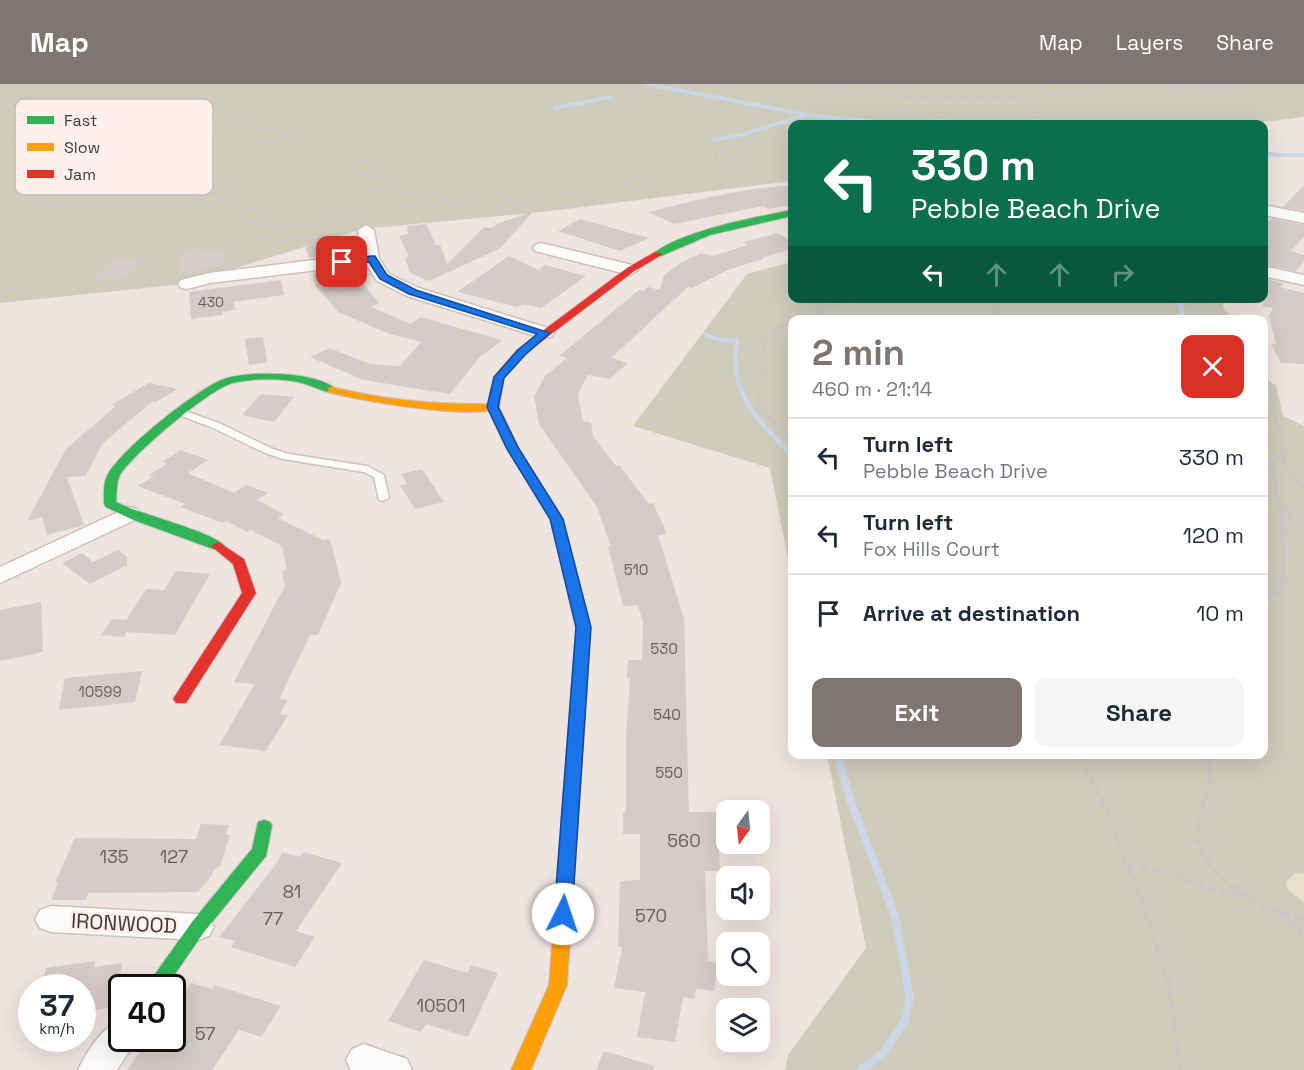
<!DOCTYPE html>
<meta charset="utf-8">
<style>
body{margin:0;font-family:"Space Grotesk",sans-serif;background:#f6f6f7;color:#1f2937;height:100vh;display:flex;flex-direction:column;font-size:22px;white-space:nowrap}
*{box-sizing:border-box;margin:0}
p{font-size:20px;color:#747a83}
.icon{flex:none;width:33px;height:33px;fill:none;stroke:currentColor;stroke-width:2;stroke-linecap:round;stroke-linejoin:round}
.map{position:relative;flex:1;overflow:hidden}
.panel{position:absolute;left:788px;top:231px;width:480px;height:444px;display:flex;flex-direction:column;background:#fff;border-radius:12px;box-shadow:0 6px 24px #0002}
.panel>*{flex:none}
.top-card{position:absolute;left:788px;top:36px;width:480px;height:183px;border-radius:12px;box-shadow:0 6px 24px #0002;background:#0b6e4f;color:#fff;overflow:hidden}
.needle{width:39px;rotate:195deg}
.tools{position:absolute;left:716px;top:716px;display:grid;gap:12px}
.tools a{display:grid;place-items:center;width:54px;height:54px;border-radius:12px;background:#fff;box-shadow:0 6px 24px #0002;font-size:30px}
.speed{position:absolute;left:18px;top:890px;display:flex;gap:12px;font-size:30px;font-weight:700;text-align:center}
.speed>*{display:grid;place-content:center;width:78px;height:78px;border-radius:50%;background:#fff;box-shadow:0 6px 24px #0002;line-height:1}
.speed small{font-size:15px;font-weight:400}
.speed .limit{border:3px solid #111;border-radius:9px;background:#fff;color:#111}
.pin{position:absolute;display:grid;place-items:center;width:51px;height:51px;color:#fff;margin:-26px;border-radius:12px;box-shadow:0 3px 9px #0006}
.me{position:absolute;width:66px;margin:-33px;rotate:4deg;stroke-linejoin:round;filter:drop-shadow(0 0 4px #0008)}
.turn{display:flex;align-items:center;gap:21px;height:126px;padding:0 24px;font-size:27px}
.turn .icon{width:78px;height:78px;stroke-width:2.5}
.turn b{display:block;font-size:42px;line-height:51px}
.lanes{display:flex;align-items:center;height:57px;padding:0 24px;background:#0003;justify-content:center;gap:30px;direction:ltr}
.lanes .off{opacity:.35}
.round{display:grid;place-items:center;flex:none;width:63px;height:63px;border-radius:12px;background:#f6f6f7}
.summary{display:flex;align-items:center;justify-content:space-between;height:102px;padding:0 24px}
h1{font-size:36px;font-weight:700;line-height:45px;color:#7f7572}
.action{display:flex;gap:12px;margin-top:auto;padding:12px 24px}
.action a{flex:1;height:69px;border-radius:12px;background:#7f7572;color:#fff;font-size:24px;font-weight:700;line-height:69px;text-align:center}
.action a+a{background:#f6f6f7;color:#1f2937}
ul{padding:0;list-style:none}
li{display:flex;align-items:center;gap:18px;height:78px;padding:0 24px;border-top:2px solid #e0e1e3}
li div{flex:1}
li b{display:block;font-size:22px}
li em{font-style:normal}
header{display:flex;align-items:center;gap:36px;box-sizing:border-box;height:84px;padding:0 30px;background:#7f7572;color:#fff}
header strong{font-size:28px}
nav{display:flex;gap:33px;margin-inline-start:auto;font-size:21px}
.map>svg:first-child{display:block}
.green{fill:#d0ccbc}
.sand{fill:#ebe0ca}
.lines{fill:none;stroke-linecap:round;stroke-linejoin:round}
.stream-far3{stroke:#cbd7e6;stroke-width:4}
.stream-far2{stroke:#cbd7e6;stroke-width:4.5}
.stream-far1{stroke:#cbd7e6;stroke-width:6}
.stream{stroke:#cbd7e6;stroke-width:8}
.building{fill:#d6cbc8}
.lane-casing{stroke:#cac0bd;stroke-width:3}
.street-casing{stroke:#cac0bd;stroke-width:3}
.fast-casing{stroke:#cac0bd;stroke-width:2}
.slow-casing{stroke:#cac0bd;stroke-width:2}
.jam-casing{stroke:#cac0bd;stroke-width:2}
.path-far3{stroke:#cbc6c5;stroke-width:2;stroke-dasharray:4 1.5;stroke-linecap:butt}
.path-far2{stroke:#cbc6c5;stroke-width:3;stroke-dasharray:4.5 2;stroke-linecap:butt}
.path-far1{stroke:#cbc6c5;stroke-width:4;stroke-dasharray:6 3;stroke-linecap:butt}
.path{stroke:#cbc6c5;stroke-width:4.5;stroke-dasharray:8 4;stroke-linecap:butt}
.lane{fill:#fdfbfa;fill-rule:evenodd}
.street{fill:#fdfbfa;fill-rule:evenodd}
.fast{fill:#30b455;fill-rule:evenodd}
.slow{fill:#ff9f0a;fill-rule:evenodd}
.jam{fill:#e5322d;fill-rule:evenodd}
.route{fill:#1a73e8;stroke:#114b97;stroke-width:1.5}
.labels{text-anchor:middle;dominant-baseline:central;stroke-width:6;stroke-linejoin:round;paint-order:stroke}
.far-number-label{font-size:14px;fill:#685e5b}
.number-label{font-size:15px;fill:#685e5b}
.near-number-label{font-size:18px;fill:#685e5b}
.near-street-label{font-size:21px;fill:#423936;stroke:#fef0eb}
.key{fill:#fef0eb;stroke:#c6b9b5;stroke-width:1.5}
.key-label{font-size:16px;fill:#423936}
</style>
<header>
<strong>Map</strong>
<nav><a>Map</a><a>Layers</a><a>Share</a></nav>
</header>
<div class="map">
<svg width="1304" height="986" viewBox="0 0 1304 986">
<rect width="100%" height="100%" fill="#f0e4e0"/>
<path class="green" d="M0,0H1304V33L1247,40H792V97L542,128L362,145L184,200L0,219Z
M792,178V214L1222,215L1224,226L1236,235L792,236V495L770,384L633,342L747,190Z
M1263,291L1276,302L1283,332L1304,342V986H785L788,971L866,864L827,671L1263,670Z"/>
<path class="sand" d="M1295,789L1304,790V818L1287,805L1286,798Z"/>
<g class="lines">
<path class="stream-far3" d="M646,0L804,30
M555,24L610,13
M903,40L938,37L997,40
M1000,40L1036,37L1073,40
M713,56L744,50L804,31L900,40
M1263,68L1276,71H1304"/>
<path class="stream-far2" d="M1167,214L1181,221L1183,229L1172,236
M706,251L716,255L737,257C727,306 758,337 790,369"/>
<path class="stream-far1" d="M788,367L792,371"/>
<path class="stream" d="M837,670L850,715L895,832L910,914L904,939L884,968L861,986"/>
</g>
<path class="building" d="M792,101V121L768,125L763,122L674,140L648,128L710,113L753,105Z
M1304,101V127L1283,123Z
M534,127L499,165L429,197L410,189L405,174L409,173L399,152L408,150L407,142L426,140L436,161H440L447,180L484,143L493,144L497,140Z
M580,135L649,154L620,167L558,147Z
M1271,135L1304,141V153L1291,167L1304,171V178L1295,187L1263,180V143Z
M777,149L792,158V165L761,174L764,175L730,185L692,204L688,203L611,274L628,279L609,295L588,291L578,310L583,338H591L593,352L616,382L619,381L649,420L653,419L667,450L658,451L684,535L689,728H717L720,787H705L708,877L718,879L714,907L696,905L694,915L683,913L675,958L637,953L645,908L614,904L622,863H618L620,797L640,796V750H623V728H626V653L630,594H627L628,576H642L643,538L638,521L623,522L608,463H611L597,423L539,340L534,312L545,292L567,274L559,272L639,206L643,207L648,203L660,206L664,191L682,178L701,169L712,172L748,161L744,158Z
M320,159L332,171L309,174L305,160Z
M202,165V168L225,166L226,180L180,191L179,168Z
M509,172L538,186L545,181L586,192L541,224L522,220L518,223L457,208Z
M113,176L116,175L141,177L122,195L94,194Z
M344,185L354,196L358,195L380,219L371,223L411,240L420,233L502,256L479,274L450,310L364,296L310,273L329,264L370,280L400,282L421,258L390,250L338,228L315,201L313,189Z
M1263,194L1284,199L1280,203L1304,209V280L1281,279L1271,260H1276L1269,232L1273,224L1263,222Z
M281,196L284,211L233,218L235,226L222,228L223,231L191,235L189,208Z
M263,253L267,278L249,281L245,255Z
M149,299L178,305L156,318L153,317L102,360L86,392L67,393L84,441L47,451L42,433L27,437L66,365L116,322L111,321Z
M261,310L294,313L274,338L242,331Z
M181,366L208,376L188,389L234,409L246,401L268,409L257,416L284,430L278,434L323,456L330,455L341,499L318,551H310L279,615L288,616L280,630L288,631L266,667L219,661L255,600L234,598L285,502L282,487L287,486L282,462L251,446L247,448L226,437L223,439L181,423L185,420L138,402L153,393L149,391L167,380L162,378Z
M422,385L444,418L415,425L400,401L407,400L401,390Z
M118,466L127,473V481L90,500L62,479L82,469L93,478Z
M176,487L210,490L175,551L127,548L124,553L101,551L112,535L126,536L146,505L164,506Z
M41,518L43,568L0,577V526Z
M142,587L135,618L59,626L65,594Z
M201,740L229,741L226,751H230L220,782L213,786L211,793L198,808L88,809L86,816H51L58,799H55L75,754L196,755Z
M282,768L300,773L303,768L342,779L296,847L315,853L295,883L231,863L235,857L219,853L277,779Z
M424,876L467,889L471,881L498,889L468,953L426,940L421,948L388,937Z
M95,877L94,883L122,879L115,923L82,928V903H42L46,884Z
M191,899L212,905L214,901L281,922L261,953L239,946L212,986H127L149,955L172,963V924Z
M604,967L654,982L653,986H596Z"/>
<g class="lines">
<defs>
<path id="lane" d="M180,325L219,339L273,365L289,370L367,382L384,391L389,414L383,417L379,416L374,393L364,388L283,375L265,369L211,343L176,330V326Z"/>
<path id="street" d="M1263,121L1304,129V139L1263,131Z
M366,141L374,146L379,174L389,190L419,204L551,245L554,249L551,253H539L407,212L377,197L366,180L210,199L187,205L181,204L178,200L181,196L209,189L362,170L358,146Z
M541,159L636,182L638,186L630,191L535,167L533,164L535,161Z
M1263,182L1304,191V201L1263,192Z
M129,423L137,425L140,430L137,435L0,499V483Z
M51,822L198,830L209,834L214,843L209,852L198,856L51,848L40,844L35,835L40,826Z
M122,936V954H138L117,986H78C87,967 102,943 122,936Z
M364,960L407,975L412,986H351L346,976L352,965Z"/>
<path id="fast" d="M792,126V132L710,151L661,172L653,170C680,147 756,133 792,126Z
M253,290C277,289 318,290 338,306L332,309C322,307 312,302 302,299C281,294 254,294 233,299C209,305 133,370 120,391C116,399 117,410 116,418C141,431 211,447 225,462L223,465H213L131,435L106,423L104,420C104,411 103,400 107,392C121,365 193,309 221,296C231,292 242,291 253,290Z
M540,404L544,405L563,435L590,544L580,703L578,707L572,709L566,707L564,703L576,544L551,435L534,408Z
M264,736L270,738L272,742L266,772L204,848L166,903H146L192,838L252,765L258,738Z"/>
<path id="slow" d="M332,303C385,316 438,321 493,320L499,323C481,338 354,316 328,308V304Z
M572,697L578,699L580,703L567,901L531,986H511L549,901L564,703L566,699Z"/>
<path id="jam" d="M655,168L663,170L633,188L525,270L504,294L499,323L519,365L546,408L544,411H536L507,365L487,323L494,293L517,266L627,184Z
M218,458L244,475L256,509L186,619H176L173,615L242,509L233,480L211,462Z"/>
</defs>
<use href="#lane" class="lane-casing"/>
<use href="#street" class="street-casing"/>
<use href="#fast" class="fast-casing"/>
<use href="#slow" class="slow-casing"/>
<use href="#jam" class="jam-casing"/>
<path class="path-far3" d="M616,0L666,14L713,36L715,45L710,53L718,79
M800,0L903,13H1013L1220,4L1245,5
M0,33L18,18L50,0
M151,49L168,75L181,104L203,119L250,139L290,142L354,137
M0,54L41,56L258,41L295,55L310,74L329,84L382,95L407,103L397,116L371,133
M405,109C532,134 668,85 792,62"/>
<path class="path-far2" d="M996,214L1000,236
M1272,312L1283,369
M792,360L760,322L758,309L765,287L763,258C784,232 817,234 842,214"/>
<path class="path-far1" d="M1281,371L1284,367
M1280,425L1304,441
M1263,509L1279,508C1288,486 1282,444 1279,419C1277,403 1271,389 1274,373L1281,371L1288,386L1304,405"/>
<path class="path" d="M1084,670L1087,685L1114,743L1123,773L1136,800L1169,901L1180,986
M1209,670C1214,700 1199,723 1197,751C1195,774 1238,809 1256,819C1271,826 1288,830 1304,836
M1128,781L1162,786L1216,807L1247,813
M1280,829L1304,852"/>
<use href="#lane" class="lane"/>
<use href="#street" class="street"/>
<use href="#fast" class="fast"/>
<use href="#slow" class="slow"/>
<use href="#jam" class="jam"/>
</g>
<path class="route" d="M372,172H375L387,191L416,206L550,249L525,271L504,294L498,323L519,365L563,435L591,543L572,830L569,835L563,837L557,835L554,830L576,543L550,435L507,365L487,323L494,293L518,266L537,250L409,210L380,195L369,178L342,181L337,178L342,175Z"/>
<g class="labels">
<g class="far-number-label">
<text x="211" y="218">430</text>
</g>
<g class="number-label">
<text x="636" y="485">510</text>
<text x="664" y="564">530</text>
<text x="100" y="607">10599</text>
<text x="667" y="630">540</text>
<text x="669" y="688">550</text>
</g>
<g class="near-number-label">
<text x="684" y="756">560</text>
<text x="114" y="772">135</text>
<text x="174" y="772">127</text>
<text x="292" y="807">81</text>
<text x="651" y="831">570</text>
<text x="273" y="834">77</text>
<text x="441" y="921">10501</text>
<text x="205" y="949">57</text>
</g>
<g class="near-street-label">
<text transform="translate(124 839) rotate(3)">IRONWOOD</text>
</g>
</g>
<rect x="15" y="15" width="198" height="96" rx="9" class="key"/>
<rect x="27" y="32" width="27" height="8" fill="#30b455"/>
<rect x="27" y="59" width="27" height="8" fill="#ff9f0a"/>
<rect x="27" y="86" width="27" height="8" fill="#e5322d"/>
<g class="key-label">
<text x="64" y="42">Fast</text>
<text x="64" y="69">Slow</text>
<text x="64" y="96">Jam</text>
</g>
</svg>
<div class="tools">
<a><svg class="needle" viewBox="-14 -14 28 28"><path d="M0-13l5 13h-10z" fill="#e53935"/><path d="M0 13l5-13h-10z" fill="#747a83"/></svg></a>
<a><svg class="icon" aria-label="sound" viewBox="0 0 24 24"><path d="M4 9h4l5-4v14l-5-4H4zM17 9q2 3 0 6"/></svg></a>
<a><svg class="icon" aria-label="search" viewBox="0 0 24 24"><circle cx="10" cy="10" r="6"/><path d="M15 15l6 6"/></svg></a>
<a><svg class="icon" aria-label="layers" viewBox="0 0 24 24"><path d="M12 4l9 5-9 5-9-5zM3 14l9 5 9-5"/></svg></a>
</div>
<div class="speed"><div>37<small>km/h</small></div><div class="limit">40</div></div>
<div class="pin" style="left:342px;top:178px;background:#d93025"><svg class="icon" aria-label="arrive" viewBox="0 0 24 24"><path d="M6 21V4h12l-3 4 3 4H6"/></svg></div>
<svg class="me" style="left:563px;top:830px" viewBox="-20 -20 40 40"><circle r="19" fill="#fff"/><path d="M0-13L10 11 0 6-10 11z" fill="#1a73e8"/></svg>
<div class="top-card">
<div class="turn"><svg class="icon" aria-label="left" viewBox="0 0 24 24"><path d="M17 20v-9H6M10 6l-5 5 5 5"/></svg><div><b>330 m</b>Pebble Beach Drive</div></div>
<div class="lanes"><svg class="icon" aria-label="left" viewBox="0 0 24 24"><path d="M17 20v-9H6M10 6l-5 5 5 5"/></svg><svg class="icon off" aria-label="ahead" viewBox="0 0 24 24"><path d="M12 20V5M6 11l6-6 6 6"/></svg><svg class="icon off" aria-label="ahead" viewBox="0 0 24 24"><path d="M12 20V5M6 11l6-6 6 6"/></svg><svg class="icon off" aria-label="right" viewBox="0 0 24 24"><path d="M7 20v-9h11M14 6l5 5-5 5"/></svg></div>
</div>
<section class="panel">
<div class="summary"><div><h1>2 min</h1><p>460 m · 21:14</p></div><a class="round" style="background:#d93025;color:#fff"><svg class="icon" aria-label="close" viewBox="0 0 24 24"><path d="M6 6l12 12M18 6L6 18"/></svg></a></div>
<ul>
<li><svg class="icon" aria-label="left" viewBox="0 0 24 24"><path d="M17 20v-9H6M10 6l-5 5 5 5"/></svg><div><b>Turn left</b><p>Pebble Beach Drive</p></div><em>330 m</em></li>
<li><svg class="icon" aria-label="left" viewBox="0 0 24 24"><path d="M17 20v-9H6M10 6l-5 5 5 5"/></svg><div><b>Turn left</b><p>Fox Hills Court</p></div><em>120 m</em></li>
<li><svg class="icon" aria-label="arrive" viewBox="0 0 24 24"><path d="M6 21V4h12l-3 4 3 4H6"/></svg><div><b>Arrive at destination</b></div><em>10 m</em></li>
</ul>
<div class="action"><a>Exit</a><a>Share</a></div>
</section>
</div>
